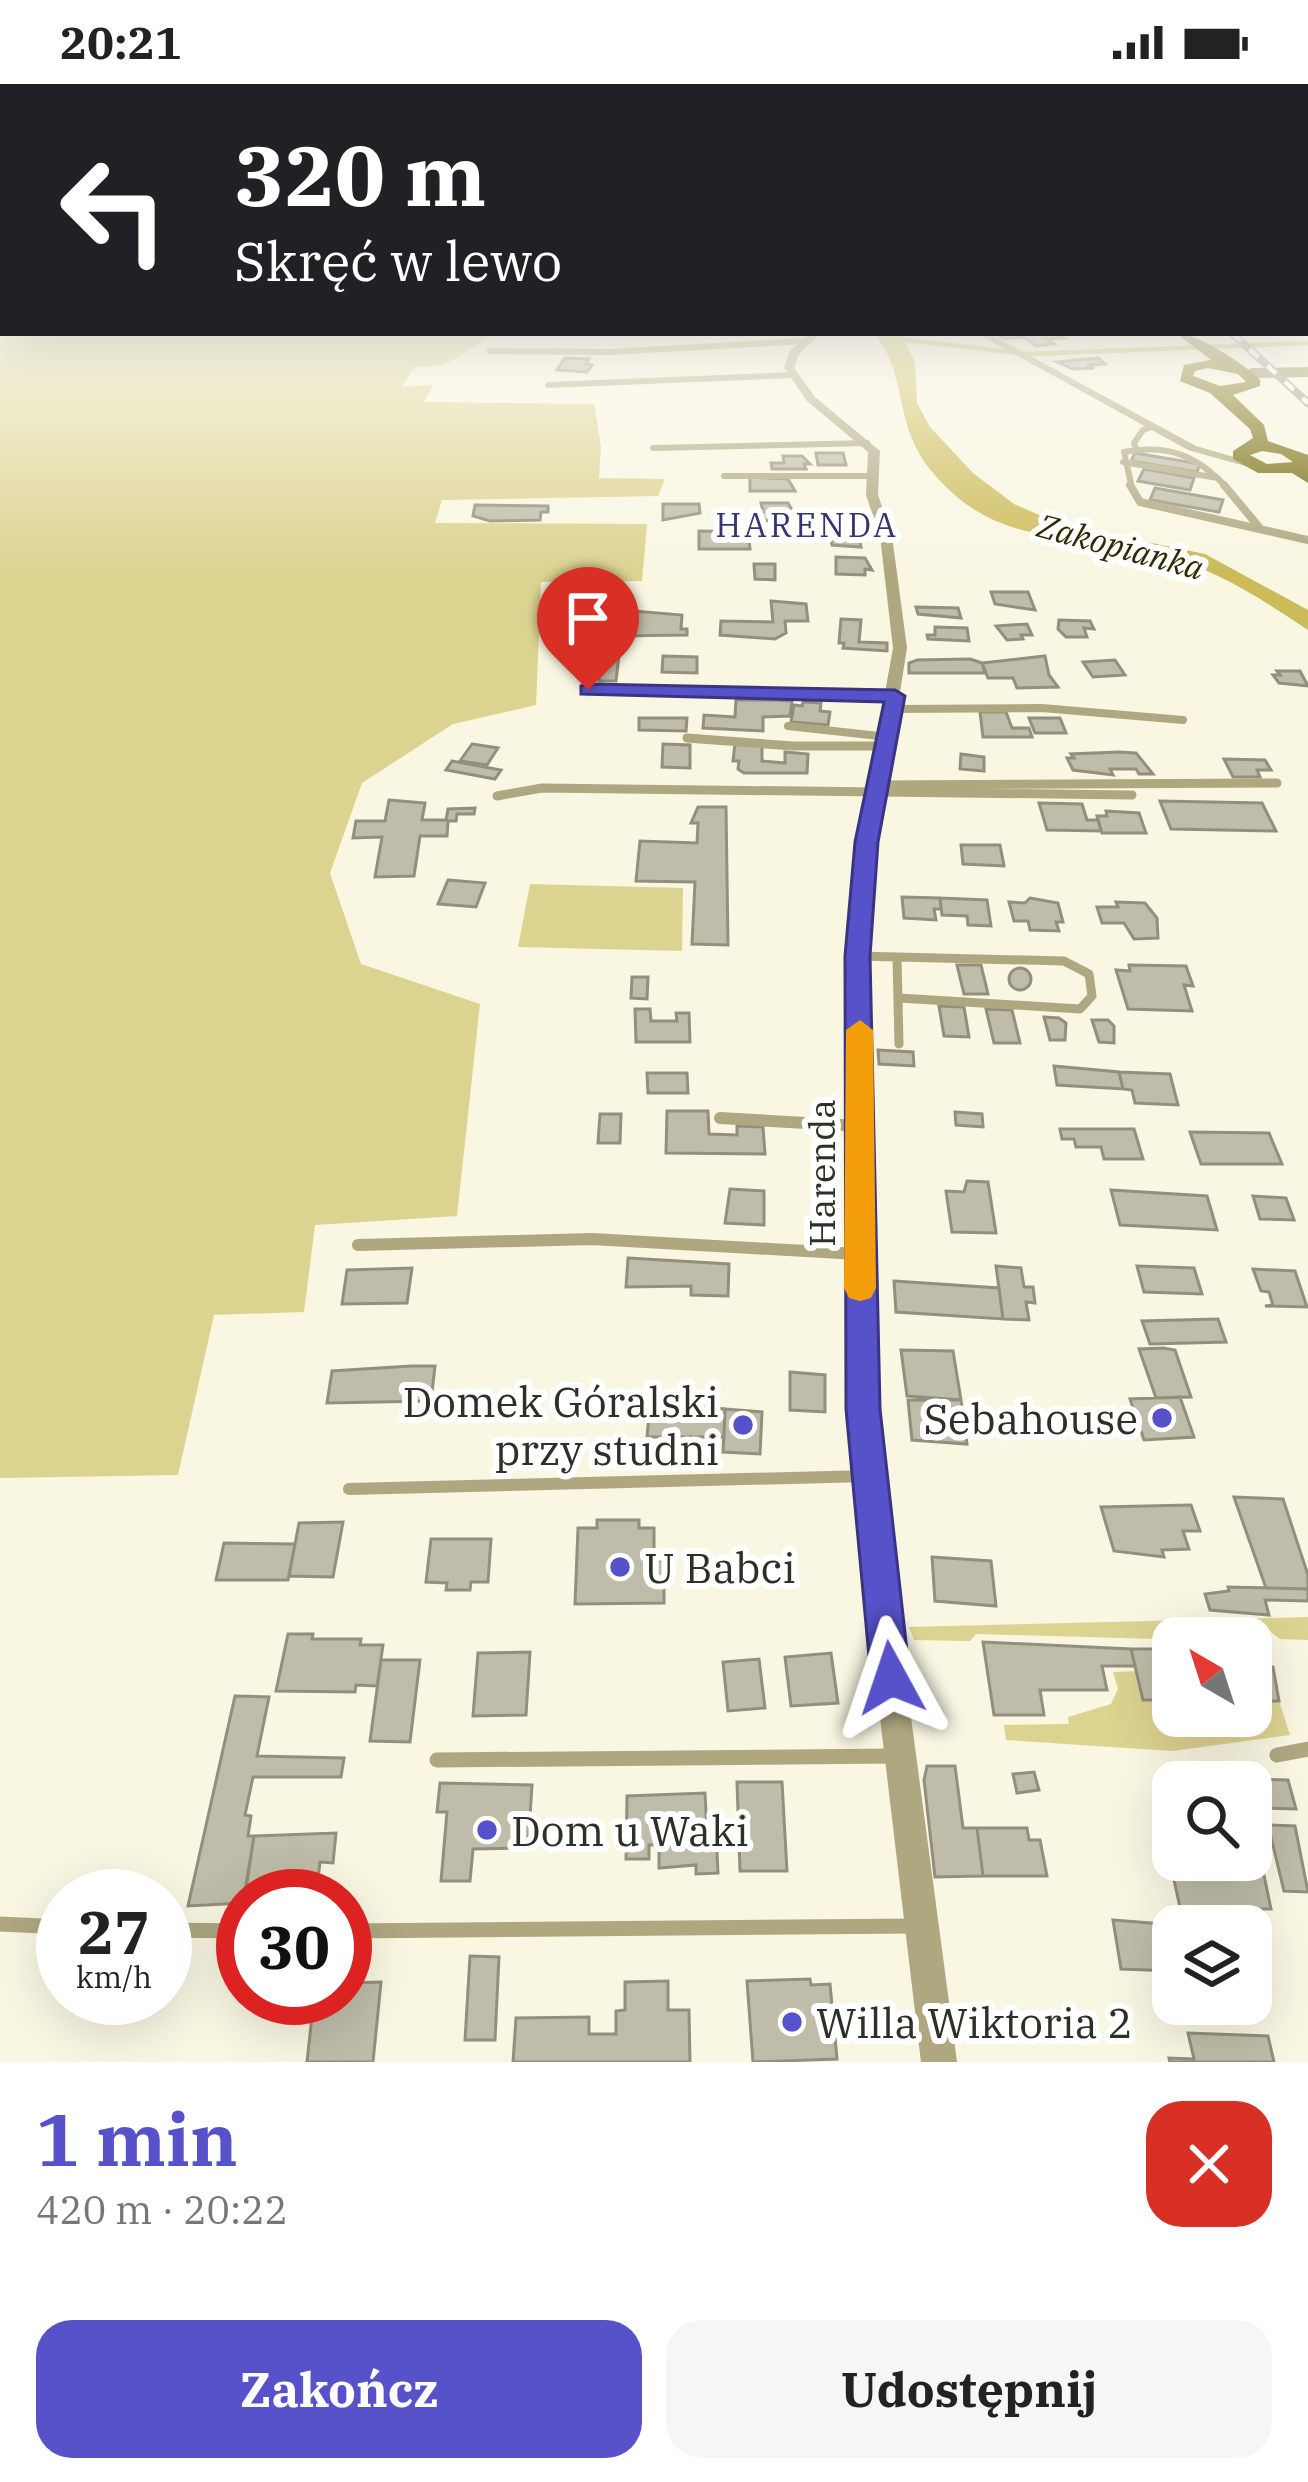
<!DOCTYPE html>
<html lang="pl">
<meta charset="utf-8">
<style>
body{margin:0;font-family:"IBM Plex Serif",serif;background:#f6f6f6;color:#222;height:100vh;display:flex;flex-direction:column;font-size:45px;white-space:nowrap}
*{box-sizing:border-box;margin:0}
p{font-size:39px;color:#767676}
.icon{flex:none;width:66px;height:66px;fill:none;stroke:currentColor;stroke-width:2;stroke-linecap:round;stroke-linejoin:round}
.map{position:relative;height:1978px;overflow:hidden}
.panel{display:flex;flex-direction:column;background:#fff;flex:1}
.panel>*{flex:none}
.top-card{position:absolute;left:0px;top:0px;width:1308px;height:252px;box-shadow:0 12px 48px #0002;background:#202124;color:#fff;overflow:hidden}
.needle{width:78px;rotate:321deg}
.tools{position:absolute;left:1152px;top:1533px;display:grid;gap:24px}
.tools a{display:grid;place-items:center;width:120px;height:120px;border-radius:24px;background:#fff;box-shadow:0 12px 48px #0002;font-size:60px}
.speed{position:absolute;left:36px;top:1785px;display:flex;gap:24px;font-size:60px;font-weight:700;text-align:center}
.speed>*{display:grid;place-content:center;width:156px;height:156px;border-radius:50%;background:#fff;box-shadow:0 12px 48px #0002;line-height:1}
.speed small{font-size:30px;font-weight:400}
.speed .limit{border:18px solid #d22;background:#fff;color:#111}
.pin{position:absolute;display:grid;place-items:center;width:102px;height:102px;color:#fff;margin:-123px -51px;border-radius:50% 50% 50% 0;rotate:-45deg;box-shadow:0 0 12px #0007}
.pin .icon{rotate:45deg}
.me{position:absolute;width:132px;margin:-66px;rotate:355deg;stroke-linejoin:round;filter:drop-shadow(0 0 9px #0008)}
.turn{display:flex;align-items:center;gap:42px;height:252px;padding:0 36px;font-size:54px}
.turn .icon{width:156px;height:156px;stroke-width:2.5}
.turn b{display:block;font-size:84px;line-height:102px}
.round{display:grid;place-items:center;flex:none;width:126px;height:126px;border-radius:36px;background:#f6f6f6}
.headline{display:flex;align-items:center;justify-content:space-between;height:204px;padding:0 36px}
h1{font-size:72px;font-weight:700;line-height:90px;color:#5752ca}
.cta{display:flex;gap:24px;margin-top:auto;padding:24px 36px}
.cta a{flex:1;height:138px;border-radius:36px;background:#5752ca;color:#fff;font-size:48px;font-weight:700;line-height:138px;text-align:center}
.cta a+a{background:#f6f6f6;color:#222}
.status{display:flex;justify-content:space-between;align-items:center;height:84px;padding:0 60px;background:#fff;direction:ltr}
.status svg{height:33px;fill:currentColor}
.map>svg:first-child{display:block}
.green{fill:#ddd391}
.water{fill:#ccbb59}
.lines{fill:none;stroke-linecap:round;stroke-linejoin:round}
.stream{stroke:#ccbb59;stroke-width:4.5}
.building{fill:#bfbca9;stroke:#928f7d;stroke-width:3}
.lane-far4{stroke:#aea780;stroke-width:6}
.lane-far3{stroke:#aea780;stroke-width:8}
.lane-far2{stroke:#aea780;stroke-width:9}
.lane-far1{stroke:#aea780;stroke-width:12}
.lane{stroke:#aea780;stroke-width:15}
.street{fill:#aea780;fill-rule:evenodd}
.secondary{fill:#8b8144;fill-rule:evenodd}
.primary{fill:#736506;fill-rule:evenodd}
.rail-casing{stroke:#929083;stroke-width:8}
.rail{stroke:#fff;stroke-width:4.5;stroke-dasharray:12;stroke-linecap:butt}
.route{fill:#5752ca;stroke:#393583;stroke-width:3}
.slow{fill:#f59e0b}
.poi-dot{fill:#5752ca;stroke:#fff;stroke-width:4.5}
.labels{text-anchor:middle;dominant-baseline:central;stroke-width:12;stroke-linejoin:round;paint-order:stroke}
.far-neighbourhood-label{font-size:33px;letter-spacing:3px;fill:#353570;stroke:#fff}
.far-water-label{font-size:33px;font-style:italic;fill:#312a00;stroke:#fff}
.street-label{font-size:36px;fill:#2f2e27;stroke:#fff}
.near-poi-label{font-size:42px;fill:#2f2e27;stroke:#fff;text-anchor:start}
</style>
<div class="status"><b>20:21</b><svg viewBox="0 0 49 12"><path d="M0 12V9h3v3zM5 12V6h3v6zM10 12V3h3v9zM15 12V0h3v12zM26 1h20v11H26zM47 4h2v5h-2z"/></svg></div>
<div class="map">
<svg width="1308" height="1978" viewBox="0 0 1308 1978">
<rect width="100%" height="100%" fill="#f9f6e2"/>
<path class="green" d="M0,210L3,249H496L444,281L414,283L402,303L433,301L424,318L594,320L601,362L599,394L665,395L658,412L442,416L435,439L647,440L642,497L541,498L536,621L453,640L362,699L330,789L361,880L480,920L457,1132L315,1141L304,1228L214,1231L178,1391L0,1394Z
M530,800L683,804L682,867L518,863Z
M1308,1533V1556L1280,1555L1270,1547L1156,1546L1158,1555L976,1550L970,1557L914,1556L909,1543Z
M1136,1587L1143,1616H1173V1632H1251V1617H1279L1290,1651L1172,1667L1006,1656L1004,1641L1069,1640L1068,1633L1111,1620L1118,1605L1113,1588Z"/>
<path class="water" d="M874,249H900L915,278L917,319L930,343L973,389L1014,420L1060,440L1205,470L1308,526V546C1262,515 1215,485 1161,470C1073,445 1001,468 934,390C891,340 910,293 874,249Z"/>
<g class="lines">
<path class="stream" d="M897,255L1030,270L1308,259"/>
</g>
<path class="building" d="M1038,249H1056L1064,254L1046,255L1054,260L1036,262L1023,253L1004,255L997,250Z
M565,274L589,275L586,280L592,281L587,288L557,286Z
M1098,274L1105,280L1087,281L1094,284L1073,285L1057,278Z
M816,369H843L846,381H818Z
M1135,369L1200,380L1197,388L1131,377Z
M783,372H802L810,380H804L806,385H772L771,379H784Z
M1144,385L1194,394L1190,406L1138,397Z
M750,393L788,395L795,407H750Z
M1155,404L1223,416L1219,428L1150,416Z
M761,419H788L798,436L754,437L753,428H763Z
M663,420H699L700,429L663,436Z
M475,421L548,422V428H541L540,436L490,437L473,432Z
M829,446L859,452L861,463L832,461Z
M699,447L748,448L750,465H699Z
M836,473L865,474L872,486L865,485V491L836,490Z
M754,480H775V496L755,495Z
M991,508H1028L1035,526L995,520Z
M771,517L806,520L808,537H785L786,549L775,555L720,551L721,537L773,538Z
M916,523L958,524L961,534L918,530Z
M622,526L682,531L681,545H687V551L618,552Z
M841,535L861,536L859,558L887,559V567L843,564L844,559H839Z
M1059,536L1090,537L1094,545L1084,544L1087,553H1066L1058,545Z
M1027,540L1032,551H1021L1023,555L1007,556L996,542Z
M935,543L967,544L969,557L928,555L927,551H935Z
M602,571H619L616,597H599Z
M663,572L697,573V589L662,588Z
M1045,572L1049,591L1058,603L1017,604L1013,594H988L982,579Z
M970,575L982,579L985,589H909V579L917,576Z
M1115,576L1125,591L1093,593L1083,578Z
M1277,587H1300L1308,602L1279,599L1273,591H1280Z
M736,616H773L792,617L790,632L763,633V647L703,644L704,631L735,633Z
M803,618L821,619L820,627L830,628L828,641L791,638L794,621L802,622Z
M980,628H1006L1012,644H1029L1032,653H983Z
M639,634H687L686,647L639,646Z
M1029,634H1060L1066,649H1035Z
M472,660L498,664L487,681L460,677Z
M663,660L690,661V684L662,683Z
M735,660L762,662V677L785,679V668L808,670L807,689H744L738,685L739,677H733Z
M1119,668L1136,669L1153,690H1139L1136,685H1110L1113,691L1073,686L1067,674H1074L1071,670Z
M961,670L984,673V687L960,685Z
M1224,675L1265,676L1271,686H1257L1260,693H1233Z
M452,677L501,686L495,695L446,686Z
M389,716L425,719L422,736H446L448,725L475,724L474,730H457L456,737H448L447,752H420L414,792L375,793L382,753L353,754L356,737H385Z
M1160,717L1262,719L1276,747L1171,745Z
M1039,719L1082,720L1087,736H1098L1101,747L1047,746Z
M698,723H726L728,861L692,860L695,798L636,797L640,757L697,759L698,739H691Z
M1106,727L1139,729L1146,749H1102L1097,732H1107Z
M961,761H1000L1004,782L963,780Z
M448,796L485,799L476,823L438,820Z
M902,813L940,814L941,825H934L936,836L904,834Z
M940,814L987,816L991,842L968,841L967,832L942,831Z
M1030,814L1058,819L1063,838H1056L1059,847L1030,846L1028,837H1014L1009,818L1025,819Z
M1116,818L1145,819L1157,834L1158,854L1134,855L1124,839H1102L1097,823H1118Z
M957,881H981L988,910H964Z
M1129,881L1186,882L1193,902L1184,901L1192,927L1128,925L1116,886L1130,887Z
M1009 895a11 11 0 1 1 22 0a11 11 0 1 1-22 0Z
M632,893H648L647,915L631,914Z
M939,922L964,923L969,953L944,952Z
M635,925H650L651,937H677L676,929H689L690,958H636Z
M986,925L1012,926L1020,959H994Z
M1044,933L1059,934L1066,939L1065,956H1050Z
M1092,936H1108L1114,942V959L1099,958Z
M878,966L913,968L914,982L879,980Z
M1054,982L1119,988L1123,1005L1057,1001Z
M1119,988L1170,990L1178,1021L1135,1019L1132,1006L1123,1005Z
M647,989H687L688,1009H648Z
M667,1027H708L709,1050L737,1051V1042L763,1043L765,1070L666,1069Z
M955,1028L982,1030L983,1043L956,1041Z
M600,1030H621L620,1059H598Z
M1060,1045H1134L1143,1075H1104L1101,1063H1076L1074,1055H1062Z
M1190,1048L1269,1049L1282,1080H1201Z
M967,1097L988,1098L996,1149L952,1148L946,1107L964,1108Z
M730,1105L764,1107V1141L725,1139Z
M1111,1106L1207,1112L1217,1146L1120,1141Z
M1253,1112L1286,1114L1294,1136L1260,1135Z
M628,1174L729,1180L728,1212L691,1211V1202L626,1203Z
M996,1182L1021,1184L1024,1203H1033L1035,1219L1026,1218L1029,1236L1003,1235Z
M1137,1182L1194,1184L1202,1210L1144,1208Z
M412,1184L407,1219L342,1220L347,1186Z
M1253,1185L1295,1187L1307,1223L1265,1222L1273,1221L1269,1208L1261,1207Z
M894,1197L999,1204L1003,1235L896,1228Z
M1218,1235L1226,1258L1150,1260L1142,1237Z
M1163,1264L1175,1266L1191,1313L1156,1314L1139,1265Z
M901,1266L953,1267L961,1316L907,1312Z
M411,1282H435L431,1317L327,1319L332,1287Z
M790,1288L825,1291V1328L790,1326Z
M1180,1313L1194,1353L1144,1356L1130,1315Z
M908,1316H961L967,1360L912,1356Z
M650,1319L725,1325L724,1353H647Z
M725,1325L762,1328L760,1370L723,1368Z
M1234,1413L1283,1415L1308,1491V1505L1266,1504Z
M1191,1421L1200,1447H1183L1189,1465L1162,1466L1164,1473L1114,1467L1101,1423Z
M597,1436H639V1444H654V1476H664V1490L655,1498L664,1505V1519L575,1520L578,1444H597Z
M343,1438L333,1493L289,1492L299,1439Z
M431,1455H491L488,1498H471L470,1506H446L447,1499L426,1498Z
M224,1459L295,1460L288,1496H216Z
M932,1473L991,1477L996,1522L935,1517Z
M1228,1503L1308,1505V1517L1265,1516L1269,1531L1210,1526L1205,1510L1229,1507Z
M288,1550H313L312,1555H361L360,1561H383L377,1602L356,1601L355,1608L276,1607Z
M983,1558L1131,1565L1135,1582H1102L1107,1606H1040L1044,1631H994Z
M1131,1565H1173V1616H1143Z
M1251,1566H1264L1269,1583H1273L1279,1617H1251Z
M530,1568L526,1631L473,1632L478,1569Z
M831,1569L838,1619L791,1622L785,1573Z
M759,1575L765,1624L728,1627L723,1578Z
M381,1576H420L410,1658L370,1657Z
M235,1612L269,1613L257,1672L344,1674L341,1693H253L245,1731L251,1732L248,1752H254L243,1819L188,1822Z
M927,1682H955L963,1744H977L983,1792L935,1793L924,1696Z
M1034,1688L1039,1706L1017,1709L1013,1690Z
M1255,1695L1288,1696L1296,1725L1262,1724Z
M737,1698H782L787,1787H740Z
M440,1699L532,1701L528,1764L473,1765L470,1797H441L447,1728H437Z
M705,1709L707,1748H716L718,1789L696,1790V1781L659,1784V1761H649V1775H626L627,1712Z
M1268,1741L1295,1742L1308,1808L1284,1807Z
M977,1744H1027L1029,1756H1040L1047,1792H983Z
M336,1749L333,1779L320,1778L316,1812H245L254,1752Z
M1251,1753H1256L1271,1825H1231L1233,1833L1182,1832L1170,1778L1251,1776Z
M1113,1836L1163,1840L1172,1887L1121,1885Z
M470,1872L499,1873L495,1956H465Z
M810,1895L811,1901L830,1900L837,1975L753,1978L747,1897Z
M668,1897V1926H689L690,1978H513L516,1934L589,1933V1950H616V1927L625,1926V1898Z
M381,1898L373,1978H307L314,1914H345V1899Z
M1188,1949L1268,1952L1274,1978H1170L1169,1974L1194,1975Z"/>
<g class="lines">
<path class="lane-far4" d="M490,267L610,268L805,257
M548,301L793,291
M653,364L867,359
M1136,365L1134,359L1143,346L1152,343
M1123,378L1218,394
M724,392H874
M1132,404L1124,368C1168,360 1197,371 1227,404"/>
<path class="lane-far3" d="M1130,401L1140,418L1308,456
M1224,401L1259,443
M588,606L895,612
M892,625L1042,624L1183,636
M788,642L888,653
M687,654L713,656"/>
<path class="lane-far2" d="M687,654L793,662H885
M877,701L1277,699
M497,712L542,704L1132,711
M857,872L1064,877L1089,890L1092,912L1080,925L899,914
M897,873L899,960"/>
<path class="lane-far1" d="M720,1034L859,1042
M358,1161L592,1155L858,1170
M349,1405L868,1392"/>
<path class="lane" d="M1277,1671L1308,1665
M437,1676L896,1672
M0,1840L63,1843
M165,1846L243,1847
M345,1847L918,1842"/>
<path class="street" d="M810,249H821L799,270L794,284L815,313L880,367L878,411L892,452L907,564L876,758L867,863L876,1325L901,1558L957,1978H921L871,1558L850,1325L847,863L858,758L893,564L880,452L866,411L868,368L807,317L784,284L790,267Z
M976,249H988L1196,362L1251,378L1245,382L1188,366Z"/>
<path class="secondary" d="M1308,283V293L1251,294L1243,289L1251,284Z"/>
<path class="primary" d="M1176,249C1197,249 1246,281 1260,296V302L1233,311L1264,341L1268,357L1308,371V399L1292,389H1258L1233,375V367L1253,354L1250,345L1210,309L1180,297L1184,281L1211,276ZM1208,284L1238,290L1246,298L1220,302L1193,292L1195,287ZM1262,367L1281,370L1293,378L1267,380L1250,371Z"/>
<defs>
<path id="rail" d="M1232,249L1308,319"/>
</defs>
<use href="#rail" class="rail-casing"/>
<use href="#rail" class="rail"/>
</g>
<linearGradient id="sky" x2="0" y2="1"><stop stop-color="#9db7af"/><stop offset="0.43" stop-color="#fcfbf2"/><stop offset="1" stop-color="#fcfbf2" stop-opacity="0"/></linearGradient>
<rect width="1308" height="487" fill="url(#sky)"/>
<path class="route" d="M588,600L895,606L905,612L878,758L870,872L880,1325L910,1594L905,1608L891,1613L877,1608L871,1594L846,1325L845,872L855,758L884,618L581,610V602Z"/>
<path class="slow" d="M860,936L873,946L876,1204L871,1214L860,1217L849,1214L844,1204L846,946Z"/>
<g class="poi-dot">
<circle cx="1162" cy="1334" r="12"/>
<circle cx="743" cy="1341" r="12"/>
<circle cx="620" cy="1483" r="12"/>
<circle cx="487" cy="1746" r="12"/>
<circle cx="792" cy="1938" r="12"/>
</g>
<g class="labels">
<g class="far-neighbourhood-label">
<text x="807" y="440">HARENDA</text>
</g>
<g class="far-water-label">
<text transform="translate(1121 462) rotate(15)">Zakopianka</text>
</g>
<g class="street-label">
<text transform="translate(821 1089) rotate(-90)">Harenda</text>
</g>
<g class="near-poi-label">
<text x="719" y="1317" text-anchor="end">Domek Góralski<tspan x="719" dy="48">przy studni</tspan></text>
<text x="1138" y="1334" text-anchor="end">Sebahouse</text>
<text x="644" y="1483">U Babci</text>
<text x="511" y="1746">Dom u Waki</text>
<text x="816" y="1938">Willa Wiktoria 2</text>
</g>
</g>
</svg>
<div class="tools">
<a><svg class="needle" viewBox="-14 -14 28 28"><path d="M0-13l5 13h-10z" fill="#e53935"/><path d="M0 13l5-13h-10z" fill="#767676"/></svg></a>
<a><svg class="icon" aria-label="search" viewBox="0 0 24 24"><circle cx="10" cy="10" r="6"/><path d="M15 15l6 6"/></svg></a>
<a><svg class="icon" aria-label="layers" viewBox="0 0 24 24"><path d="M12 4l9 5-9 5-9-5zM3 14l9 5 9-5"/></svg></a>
</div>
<div class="speed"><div>27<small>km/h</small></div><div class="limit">30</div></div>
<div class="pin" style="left:588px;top:606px;background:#d93025"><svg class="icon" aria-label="arrive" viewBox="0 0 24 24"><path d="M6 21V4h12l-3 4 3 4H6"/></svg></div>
<svg class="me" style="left:891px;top:1594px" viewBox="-20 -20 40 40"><path d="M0-17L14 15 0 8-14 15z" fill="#5752ca" stroke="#fff" stroke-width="4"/></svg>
<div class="top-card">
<div class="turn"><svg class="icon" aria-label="left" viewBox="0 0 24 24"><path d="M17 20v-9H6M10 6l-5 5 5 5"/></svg><div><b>320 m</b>Skręć w lewo</div></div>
</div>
</div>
<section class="panel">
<div class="headline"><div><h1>1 min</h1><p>420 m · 20:22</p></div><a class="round" style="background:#d93025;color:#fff"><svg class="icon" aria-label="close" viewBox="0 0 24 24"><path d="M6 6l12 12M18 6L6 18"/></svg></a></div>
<div class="cta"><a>Zakończ</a><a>Udostępnij</a></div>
</section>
